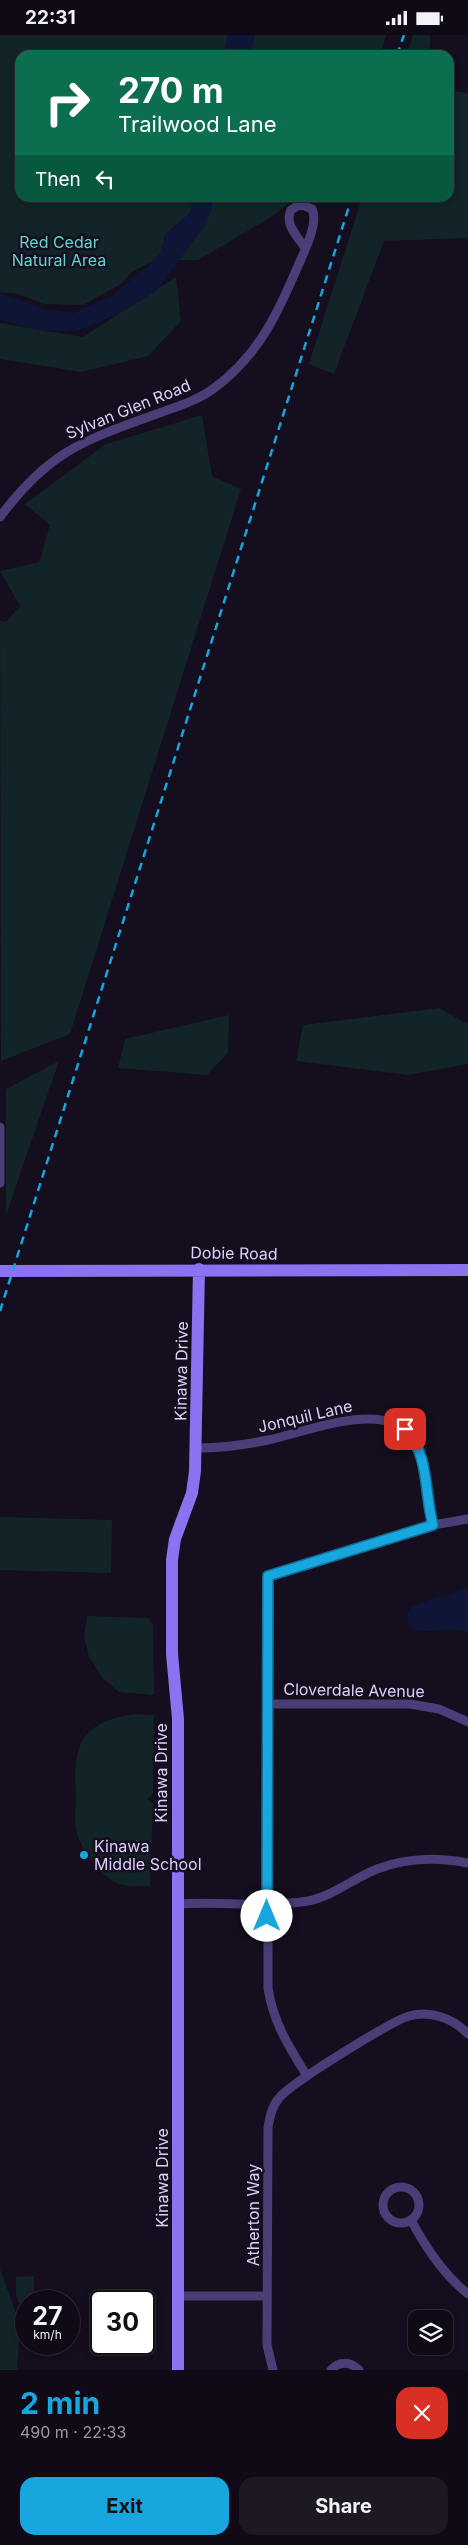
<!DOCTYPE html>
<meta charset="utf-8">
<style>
body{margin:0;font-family:Inter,sans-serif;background:#1d1823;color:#f1f3f6;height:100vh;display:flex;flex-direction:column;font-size:19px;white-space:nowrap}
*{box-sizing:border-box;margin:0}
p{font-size:16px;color:#9b9aa1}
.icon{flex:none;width:28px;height:28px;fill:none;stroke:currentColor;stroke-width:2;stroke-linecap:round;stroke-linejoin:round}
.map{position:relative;height:2335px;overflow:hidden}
.drawer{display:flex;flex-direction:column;background:#0f0a16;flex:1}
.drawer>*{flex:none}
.banner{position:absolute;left:15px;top:15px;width:439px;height:152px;border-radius:15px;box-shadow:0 2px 8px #0003,0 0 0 1px #2f2b35;background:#0b6e4f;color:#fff;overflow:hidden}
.controls{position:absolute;left:408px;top:2275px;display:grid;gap:10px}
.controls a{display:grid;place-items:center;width:45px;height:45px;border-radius:10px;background:#0f0a16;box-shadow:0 2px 8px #0003,0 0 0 1px #2f2b35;font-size:25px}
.speed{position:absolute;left:15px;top:2255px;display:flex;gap:10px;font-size:25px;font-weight:700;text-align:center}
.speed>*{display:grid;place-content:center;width:65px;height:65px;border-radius:50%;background:#0f0a16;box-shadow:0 2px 8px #0003,0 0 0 1px #2f2b35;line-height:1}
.speed small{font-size:12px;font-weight:400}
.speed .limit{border:2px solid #111;border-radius:8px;background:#fff;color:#111}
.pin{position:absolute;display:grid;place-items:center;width:42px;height:42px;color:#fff;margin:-21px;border-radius:10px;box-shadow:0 2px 8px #0006}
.me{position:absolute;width:55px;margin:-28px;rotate:0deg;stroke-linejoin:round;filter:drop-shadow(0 0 4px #0008)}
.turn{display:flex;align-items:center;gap:18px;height:105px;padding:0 20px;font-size:22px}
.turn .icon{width:65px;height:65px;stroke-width:2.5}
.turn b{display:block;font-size:35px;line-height:42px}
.then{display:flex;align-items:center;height:48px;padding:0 20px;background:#0003;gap:10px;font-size:19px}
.round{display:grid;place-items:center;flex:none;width:52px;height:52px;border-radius:15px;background:#1d1823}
.headline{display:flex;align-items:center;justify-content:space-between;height:85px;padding:0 20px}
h1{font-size:30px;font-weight:700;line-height:38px;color:#18a6de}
.cta{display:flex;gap:10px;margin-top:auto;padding:10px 20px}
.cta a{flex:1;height:58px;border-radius:15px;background:#18a6de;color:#111;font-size:20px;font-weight:700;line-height:58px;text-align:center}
.cta a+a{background:#1d1823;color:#f1f3f6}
.status{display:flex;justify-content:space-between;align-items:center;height:35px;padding:0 25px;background:#0f0a16;direction:ltr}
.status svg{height:14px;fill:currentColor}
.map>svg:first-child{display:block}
.green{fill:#122427}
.water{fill:#0e1537}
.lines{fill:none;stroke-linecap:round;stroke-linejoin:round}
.street{stroke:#4b3e78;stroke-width:9}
.secondary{stroke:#8c71f0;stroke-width:12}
.rail{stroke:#18a6de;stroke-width:2.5;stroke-dasharray:8 6;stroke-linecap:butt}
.route-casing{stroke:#106c90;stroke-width:12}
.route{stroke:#18a6de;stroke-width:9}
.poi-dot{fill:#18a6de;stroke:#140e1e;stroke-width:2}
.labels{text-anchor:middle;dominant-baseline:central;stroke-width:5;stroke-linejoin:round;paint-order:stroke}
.park-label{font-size:16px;fill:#65d1ca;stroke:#140e1e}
.street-label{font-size:16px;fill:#ddd0fa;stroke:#140e1e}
.poi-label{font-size:16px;fill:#ddd0fa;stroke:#140e1e;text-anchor:start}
</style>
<div class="status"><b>22:31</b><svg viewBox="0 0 49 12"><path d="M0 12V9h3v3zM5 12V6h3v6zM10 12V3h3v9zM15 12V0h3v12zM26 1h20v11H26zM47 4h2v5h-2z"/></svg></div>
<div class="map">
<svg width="468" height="2335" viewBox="0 0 468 2335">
<rect width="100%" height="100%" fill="#140e1e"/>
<path class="green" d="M0,0H386L380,20H20V162L296,163L268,184L198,225H156L133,236L121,249L83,270L44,269L19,259L0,257Z
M413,0H430V20H407Z
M451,56L468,58V203L384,206L334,339L309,329L362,163L449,162Z
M176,242L181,286L148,321L82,337L0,324V288L83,302Z
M202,380L212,441L241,454L70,999L1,1026L0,586L6,587L20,571L0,536L39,527L50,490L25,469L106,409Z
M439,973L468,989V1029L408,1040L296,1026L303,990Z
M229,980L228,1018L207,1040L118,1033L125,1004Z
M59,1026L6,1180V1054Z
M0,1482L112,1485L111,1538L0,1535Z
M87,1581L148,1583L153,1590L154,1660L119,1657L102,1642L89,1622L84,1601Z
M134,1679L154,1680L153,1759L147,1764L153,1769L150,1851C142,1851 132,1852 123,1850C102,1846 80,1814 76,1794C74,1784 76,1773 76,1763C73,1712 78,1688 134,1679Z
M0,2234L20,2289L17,2335H0Z
M34,2241V2256L26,2269H20L16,2261V2242Z"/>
<path class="water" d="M228,0H255L250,20H223Z
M193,163H214L207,188L155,257L116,280L80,295L47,297L0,285V258L45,274L74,278L114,259L149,230L161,216L165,199L190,178Z
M462,1554H468V1598C450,1588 425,1604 410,1591L406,1580L410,1576V1572L442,1560L444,1563Z"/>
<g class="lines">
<path class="street" d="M0,482C47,419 79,407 151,381C172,373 195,367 213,354C258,321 277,280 298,231C304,217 319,188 312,174L300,169L291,175C284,189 298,202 305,213
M0,1092V1148
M197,1413C221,1413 245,1410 268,1405C307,1397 387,1362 415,1405C429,1427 426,1465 433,1490
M267,1669H410L439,1674L468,1687
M178,1869C221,1866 265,1873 308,1866C333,1861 354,1843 377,1834C406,1823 438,1822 468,1828
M307,2041C289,2012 273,1987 268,1953V1541L433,1490L468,1484
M383 2170a18 18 0 1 1 36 0a18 18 0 1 1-36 0Z
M411,2185C426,2213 443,2239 468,2259
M178,2261H267
M273,2335L267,2310L268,2092C270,2082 272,2071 279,2063C291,2048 390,1987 409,1981C430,1975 453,1983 468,1999
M331,2335C339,2326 350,2326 359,2335"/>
<path class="secondary" d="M0,1236L468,1235
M178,2335V1684L172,1619V1525L175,1504L192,1458L195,1436L199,1234"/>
<path class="rail" d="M397,20L404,0
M0,1276L352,162"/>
</g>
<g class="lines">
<defs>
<path id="route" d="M267,1881L268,1541L433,1490C424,1458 430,1420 405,1394"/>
</defs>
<use href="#route" class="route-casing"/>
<use href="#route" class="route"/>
</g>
<circle class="poi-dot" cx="84" cy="1820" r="5"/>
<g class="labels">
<g class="park-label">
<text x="59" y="207">Red Cedar<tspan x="59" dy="18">Natural Area</tspan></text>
</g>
<g class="street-label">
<text transform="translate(128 374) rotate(-22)">Sylvan Glen Road</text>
<text transform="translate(234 1218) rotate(1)">Dobie Road</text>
<text transform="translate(181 1336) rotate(-89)">Kinawa Drive</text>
<text transform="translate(305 1381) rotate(-13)">Jonquil Lane</text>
<text transform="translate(354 1655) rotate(1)">Cloverdale Avenue</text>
<text transform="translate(161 1738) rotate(-90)">Kinawa Drive</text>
<text transform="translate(162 2143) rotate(-90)">Kinawa Drive</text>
<text transform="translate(253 2180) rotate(-90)">Atherton Way</text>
</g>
<g class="poi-label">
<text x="94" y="1811">Kinawa<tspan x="94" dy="18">Middle School</tspan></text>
</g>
</g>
</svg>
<div class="controls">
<a><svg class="icon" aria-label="layers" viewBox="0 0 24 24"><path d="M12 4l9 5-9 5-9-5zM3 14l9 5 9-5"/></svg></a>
</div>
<div class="speed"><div>27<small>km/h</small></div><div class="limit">30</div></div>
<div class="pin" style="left:405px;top:1394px;background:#d93025"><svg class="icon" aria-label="arrive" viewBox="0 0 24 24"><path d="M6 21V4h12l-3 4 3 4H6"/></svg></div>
<svg class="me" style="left:267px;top:1881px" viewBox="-20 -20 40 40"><circle r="19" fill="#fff"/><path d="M0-13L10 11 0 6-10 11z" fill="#18a6de"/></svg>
<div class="banner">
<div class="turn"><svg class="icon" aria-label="right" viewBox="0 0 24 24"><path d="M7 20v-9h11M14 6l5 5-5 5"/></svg><div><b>270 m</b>Trailwood Lane</div></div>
<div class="then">Then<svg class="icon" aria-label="left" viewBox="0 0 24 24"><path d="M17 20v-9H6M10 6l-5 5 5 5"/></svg></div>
</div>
</div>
<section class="drawer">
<div class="headline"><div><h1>2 min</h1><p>490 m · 22:33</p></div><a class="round" style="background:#d93025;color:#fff"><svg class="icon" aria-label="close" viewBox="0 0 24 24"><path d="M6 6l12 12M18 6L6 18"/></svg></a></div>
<div class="cta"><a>Exit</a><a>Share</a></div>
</section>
